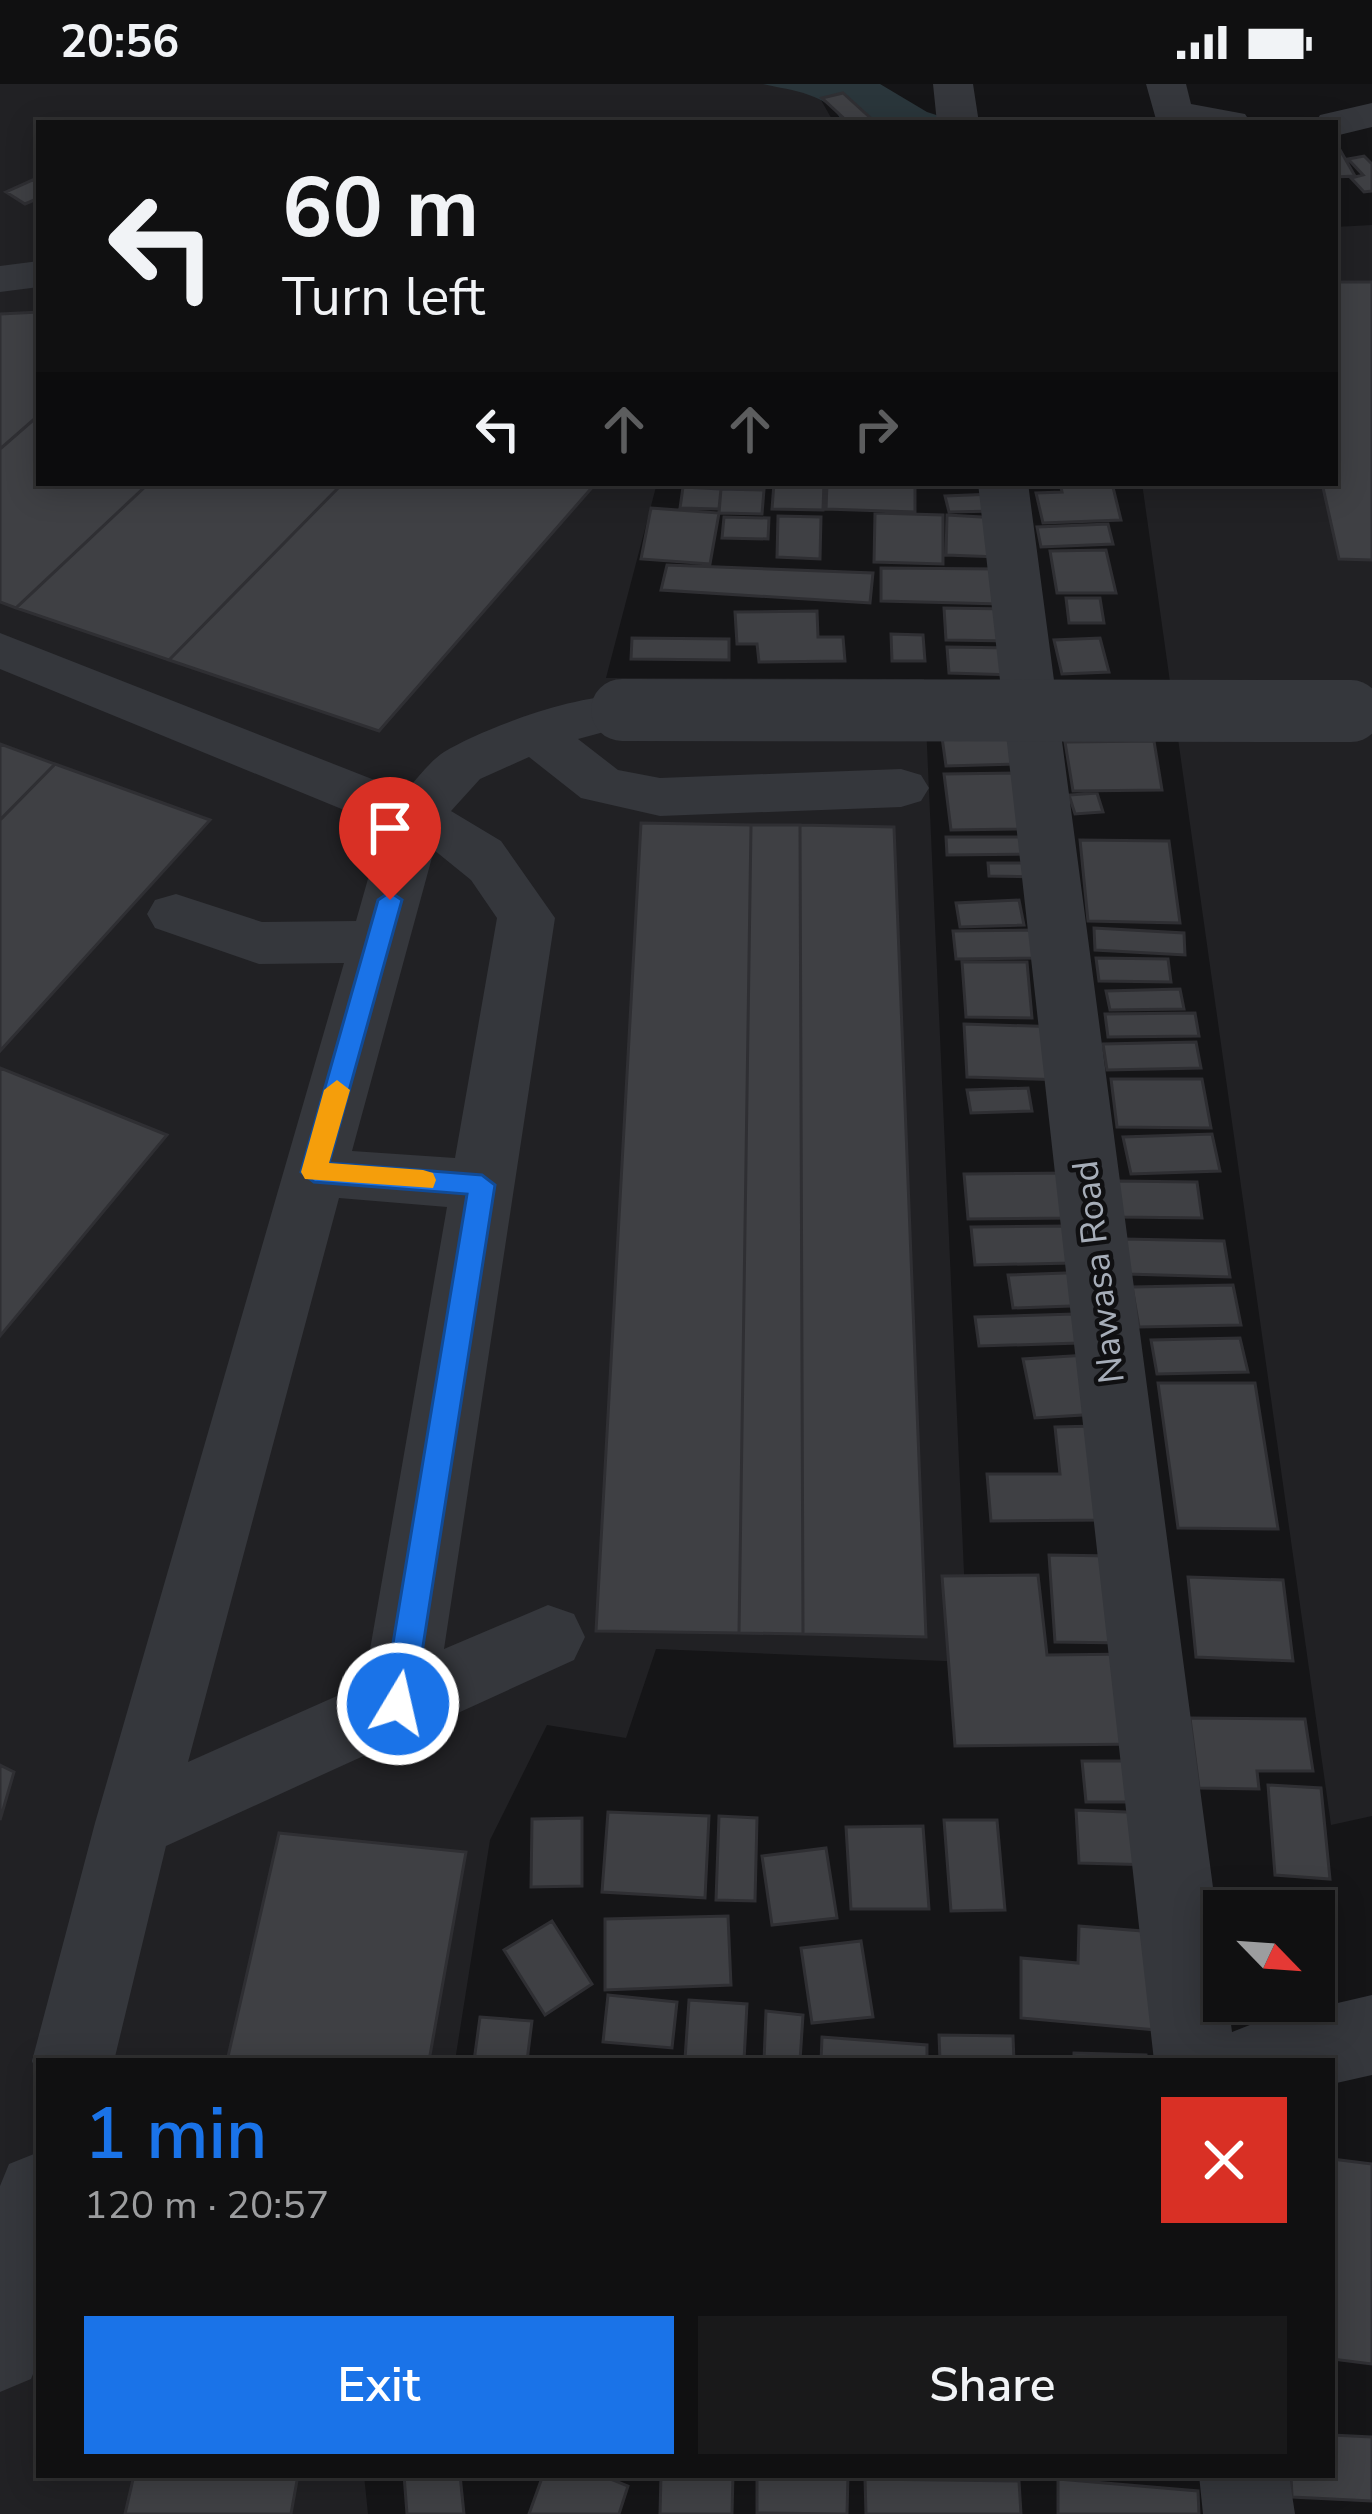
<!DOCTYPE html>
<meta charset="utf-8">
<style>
body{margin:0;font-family:"Nunito Sans",sans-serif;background:#19191a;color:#f1f3f6;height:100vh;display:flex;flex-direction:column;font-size:45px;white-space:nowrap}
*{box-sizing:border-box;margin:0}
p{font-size:39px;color:#9c9d9f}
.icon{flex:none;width:66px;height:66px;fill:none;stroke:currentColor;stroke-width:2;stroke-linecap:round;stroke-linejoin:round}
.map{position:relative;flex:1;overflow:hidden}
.sheet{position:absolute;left:36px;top:1974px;width:1299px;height:420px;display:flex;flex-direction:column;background:#101011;border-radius:0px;box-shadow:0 6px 30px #0003,0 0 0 3px #303031}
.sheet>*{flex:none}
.hud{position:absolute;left:36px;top:36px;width:1302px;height:366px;border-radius:0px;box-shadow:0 6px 30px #0003,0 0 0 3px #303031;background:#101011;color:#f1f3f6;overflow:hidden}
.needle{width:78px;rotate:115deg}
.tools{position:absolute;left:1203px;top:1806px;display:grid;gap:24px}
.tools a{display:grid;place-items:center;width:132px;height:132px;border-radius:0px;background:#101011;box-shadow:0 6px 30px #0003,0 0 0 3px #303031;font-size:60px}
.pin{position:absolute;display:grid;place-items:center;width:102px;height:102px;color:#fff;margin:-123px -51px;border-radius:50% 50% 50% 0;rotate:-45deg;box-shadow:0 0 12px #0007}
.pin .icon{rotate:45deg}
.me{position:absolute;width:132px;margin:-66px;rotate:9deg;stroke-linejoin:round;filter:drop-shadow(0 0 9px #0008)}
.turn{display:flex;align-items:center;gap:42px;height:252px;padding:0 48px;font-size:54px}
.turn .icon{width:156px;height:156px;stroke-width:2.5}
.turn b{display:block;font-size:84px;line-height:102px}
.lanes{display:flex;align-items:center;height:114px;padding:0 48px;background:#0003;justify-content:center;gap:60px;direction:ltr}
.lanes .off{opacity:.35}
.round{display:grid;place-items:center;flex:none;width:126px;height:126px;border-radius:0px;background:#19191a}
.headline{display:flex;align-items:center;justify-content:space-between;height:204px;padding:0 48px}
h1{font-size:72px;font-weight:600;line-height:90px;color:#1a73e8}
.action{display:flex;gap:24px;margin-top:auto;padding:24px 48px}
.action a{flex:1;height:138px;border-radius:0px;background:#1a73e8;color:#fff;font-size:48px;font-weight:600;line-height:138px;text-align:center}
.action a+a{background:#19191a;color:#f1f3f6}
.status{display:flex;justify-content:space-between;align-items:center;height:84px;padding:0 60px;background:#101011;direction:ltr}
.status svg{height:33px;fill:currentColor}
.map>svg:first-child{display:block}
.built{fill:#212124}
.water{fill:#2a363b}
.building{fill:#3f4044;stroke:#2f2f33;stroke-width:3}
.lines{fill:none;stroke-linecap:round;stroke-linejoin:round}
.minor{fill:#35373c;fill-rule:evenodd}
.minor-bridge{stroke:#35373c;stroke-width:62}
.route{fill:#1a73e8;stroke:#114b97;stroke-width:3}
.slow{fill:#f59e0b}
.labels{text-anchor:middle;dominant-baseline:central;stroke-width:9;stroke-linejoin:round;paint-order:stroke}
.street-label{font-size:36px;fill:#a6adb8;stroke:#101012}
</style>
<div class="status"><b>20:56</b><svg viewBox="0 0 49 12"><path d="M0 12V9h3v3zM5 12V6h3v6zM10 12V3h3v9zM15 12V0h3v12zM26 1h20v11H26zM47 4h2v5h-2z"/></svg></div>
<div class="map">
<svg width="1372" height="2430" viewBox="0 0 1372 2430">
<rect width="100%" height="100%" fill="#151517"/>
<path class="built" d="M0,0H812L834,39H39V399H657L606,594L924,595L968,1578L656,1565L626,1654L547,1641L490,1756L455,1977H39V2391H364L368,2430H0Z
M1372,141V1732L1331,1741L1142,399H1335V143Z"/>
<path class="water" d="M763,0H880L927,28L961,39H843C829,9 793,7 763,0Z"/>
<path class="building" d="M843,9L876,39H849L822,14Z
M1335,57L1355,92L1335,93Z
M1364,72L1372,80V107L1364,108L1351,94L1363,91L1348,75Z
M35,95L39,114L25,120L6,108Z
M1335,198H1372V476L1339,475L1322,399H1335Z
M39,228V331L0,365V230Z
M39,331V399H149L16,524L0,518V365Z
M149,399H343L169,576L16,524Z
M343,399H596L379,647L169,576Z
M774,399H824L823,426L772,425Z
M827,399H915V428L826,425Z
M1060,399H1112L1121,436L1043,439L1036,409L1062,408Z
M683,403L721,405L719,425L680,424Z
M721,405L764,406L762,430L719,429Z
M994,410L997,427L949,428L945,412Z
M651,424L719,429L710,480L641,475Z
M875,429L943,431V480L874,478Z
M947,431L999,434V473L946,471Z
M778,432L821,433L820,475L777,473Z
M724,433L769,434L768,455L722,454Z
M1108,440L1113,460L1041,463L1037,443Z
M1106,466L1116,509H1057L1050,467Z
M667,481L873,489L870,519L661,506Z
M881,484L999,485L1001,520L881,517Z
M1066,514H1100L1104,539H1069Z
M944,524L1009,525L1012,557L946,556Z
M817,527L818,553H843L845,577L759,578L757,560H737L735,528Z
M891,550L923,551L925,577H892Z
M632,554L729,555V576L631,575Z
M1100,554L1109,588L1062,590L1054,556Z
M947,563L1013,564L1015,591L949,589Z
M1015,637L1022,680L946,682L940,639Z
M1154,657L1162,706L1073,707L1065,658Z
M0,660L55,680L0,736Z
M55,680L210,736L0,967V736Z
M1018,689L1026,745L951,746L944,690Z
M1097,709L1103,728L1075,730L1069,711Z
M641,739L751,741L739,1549L596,1547Z
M751,741H800L803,1550L739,1549Z
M800,741L894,743L926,1553L803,1550Z
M946,753H1031L1033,770L947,771Z
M1080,756L1169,757L1180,839L1088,837Z
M988,779H1038L1039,793L989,792Z
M1019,816L1024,841L960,843L956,819Z
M1094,844L1184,849L1185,871L1095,866Z
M1034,846L1038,874L956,875L953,847Z
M1096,874L1168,875L1171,898L1099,897Z
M962,878H1027L1032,934L966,933Z
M1180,905L1184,925L1110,926L1106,907Z
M1195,929L1199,952L1108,953L1105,930Z
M964,940L1062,943L1066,996L967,993Z
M1196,958L1201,984L1107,986L1103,960Z
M0,984L167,1051L0,1252Z
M1111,995H1202L1211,1044L1117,1043Z
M1028,1004L1032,1027L971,1029L967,1006Z
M1212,1050L1220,1087L1131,1090L1123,1053Z
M1070,1089L1076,1134L968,1135L964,1090Z
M1117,1097L1197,1098L1202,1134L1120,1133Z
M1067,1142L1073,1179L975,1181L971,1143Z
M1123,1155L1224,1157L1230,1193L1126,1190Z
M1093,1188L1099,1221L1013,1224L1008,1191Z
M1233,1201L1241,1241L1139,1243L1132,1203Z
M1074,1230L1079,1259L979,1262L975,1233Z
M1240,1254L1248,1288L1157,1290L1151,1256Z
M1087,1271L1098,1330L1035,1334L1023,1275Z
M1158,1299H1255L1278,1445L1178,1444Z
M1096,1342L1105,1436L991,1437L987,1390H1060L1055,1343Z
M1049,1471L1115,1472L1124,1559L1055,1558Z
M1038,1491L1047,1571L1133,1570L1145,1660L955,1662L942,1492Z
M1188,1493L1283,1496L1293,1577L1196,1573Z
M1190,1634L1305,1635L1313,1687H1257L1259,1705L1199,1704Z
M1082,1677H1146L1150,1718H1086Z
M0,1681L14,1688L0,1736Z
M1268,1701L1321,1704L1330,1795L1275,1791Z
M1076,1726L1150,1729L1155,1781L1079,1779Z
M608,1728L709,1732L705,1814L602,1808Z
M719,1732L757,1734L755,1817L716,1816Z
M582,1734V1802L531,1803L532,1735Z
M944,1736H997L1005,1826L951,1827Z
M923,1742L929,1825H851L846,1743Z
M279,1749L466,1768L429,1977H227Z
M826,1764L837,1834L772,1841L762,1772Z
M728,1832L731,1901L605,1906V1835Z
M552,1837L592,1900L545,1931L504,1866Z
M1079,1842L1155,1848L1157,1946L1021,1934V1874L1078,1879Z
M861,1857L873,1933L812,1939L801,1864Z
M608,1911L677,1918L672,1964L603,1958Z
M689,1916L747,1920L744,1977L685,1975Z
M766,1927L803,1931L800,1977H764Z
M480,1933L532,1937L527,1977H474Z
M939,1951L1013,1952L1014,1977H940Z
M822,1953L927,1961V1977H821Z
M1074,1969L1146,1971V1977H1074Z
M1332,2075L1372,2080V2280L1332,2275Z
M1332,2351L1372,2353V2417L1292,2413L1291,2391H1332Z
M134,2391H298L291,2430H125Z
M404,2391H460L464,2430H407Z
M543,2391H601L628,2402L619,2430H529Z
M661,2391H733L732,2430H660Z
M757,2391H848L847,2430L757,2429Z
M865,2395L1019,2397L1021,2430H866Z
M1058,2395L1198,2407L1199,2430H1058Z"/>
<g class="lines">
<path class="minor" d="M933,0H973L979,39H937Z
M1146,0H1186L1191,20L1245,30L1251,39H1157Z
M1372,19V43L1335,52V39H1315L1320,31Z
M39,177V203L0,208V182Z
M978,399H1028L1224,1887V1917H1228L1232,1948L1260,1937L1372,1911V1991L1332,2000V1977H1154Z
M0,549L405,708C417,695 430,677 444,668C485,643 596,602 641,614L649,626L641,638L578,655L618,686L660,694L901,685L921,691L929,704L921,717L901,723L660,732L581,714L529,673L480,695L451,727L501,757L555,834L444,1565L548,1521L574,1530L585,1553L574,1576L166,1762L114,1977H39V1994L32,1977L95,1739L344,879L259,880L155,844L147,830L155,816L176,810L262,838L356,837L383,742L0,585ZM434,766L471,796L497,834L455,1074L352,1067ZM339,1114L447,1123L364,1600L188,1678Z
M39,2068V2276L31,2295L0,2308V2102L9,2080Z
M1199,2391H1289L1295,2430H1203Z"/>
<path class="minor-bridge" d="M622,626L1351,627"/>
</g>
<path class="route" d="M390,808L402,816L329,1079L482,1091L495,1101L414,1620L409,1630L398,1634L388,1630L383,1620L467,1110L314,1098L301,1088L378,816Z"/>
<path class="slow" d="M337,996L350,1006L329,1079L423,1086L433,1089L436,1096L433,1104L305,1095L301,1088L324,1006Z"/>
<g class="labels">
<g class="street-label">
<text transform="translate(1099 1188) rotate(-97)">Nawasa Road</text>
</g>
</g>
</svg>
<div class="tools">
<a><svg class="needle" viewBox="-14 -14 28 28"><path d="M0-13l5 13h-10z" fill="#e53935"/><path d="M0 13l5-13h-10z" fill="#9c9d9f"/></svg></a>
</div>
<div class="pin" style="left:390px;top:816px;background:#d93025"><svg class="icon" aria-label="arrive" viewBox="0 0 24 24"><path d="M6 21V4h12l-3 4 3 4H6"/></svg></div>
<svg class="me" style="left:398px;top:1620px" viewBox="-20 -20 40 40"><circle r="17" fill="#1a73e8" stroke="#fff" stroke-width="3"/><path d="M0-11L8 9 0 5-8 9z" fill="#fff"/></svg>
<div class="hud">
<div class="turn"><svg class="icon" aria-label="left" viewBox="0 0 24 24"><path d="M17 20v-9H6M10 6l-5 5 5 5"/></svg><div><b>60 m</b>Turn left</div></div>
<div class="lanes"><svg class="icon" aria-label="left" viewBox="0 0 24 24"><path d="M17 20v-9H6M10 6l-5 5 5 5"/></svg><svg class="icon off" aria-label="ahead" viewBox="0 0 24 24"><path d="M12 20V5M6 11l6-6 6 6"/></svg><svg class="icon off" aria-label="ahead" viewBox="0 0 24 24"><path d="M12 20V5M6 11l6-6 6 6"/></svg><svg class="icon off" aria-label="right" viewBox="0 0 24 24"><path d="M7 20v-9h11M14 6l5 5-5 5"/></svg></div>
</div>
<section class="sheet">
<div class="headline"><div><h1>1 min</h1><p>120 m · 20:57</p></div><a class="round" style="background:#d93025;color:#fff"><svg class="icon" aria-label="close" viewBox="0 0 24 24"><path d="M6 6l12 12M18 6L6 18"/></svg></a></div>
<div class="action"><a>Exit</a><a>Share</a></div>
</section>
</div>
